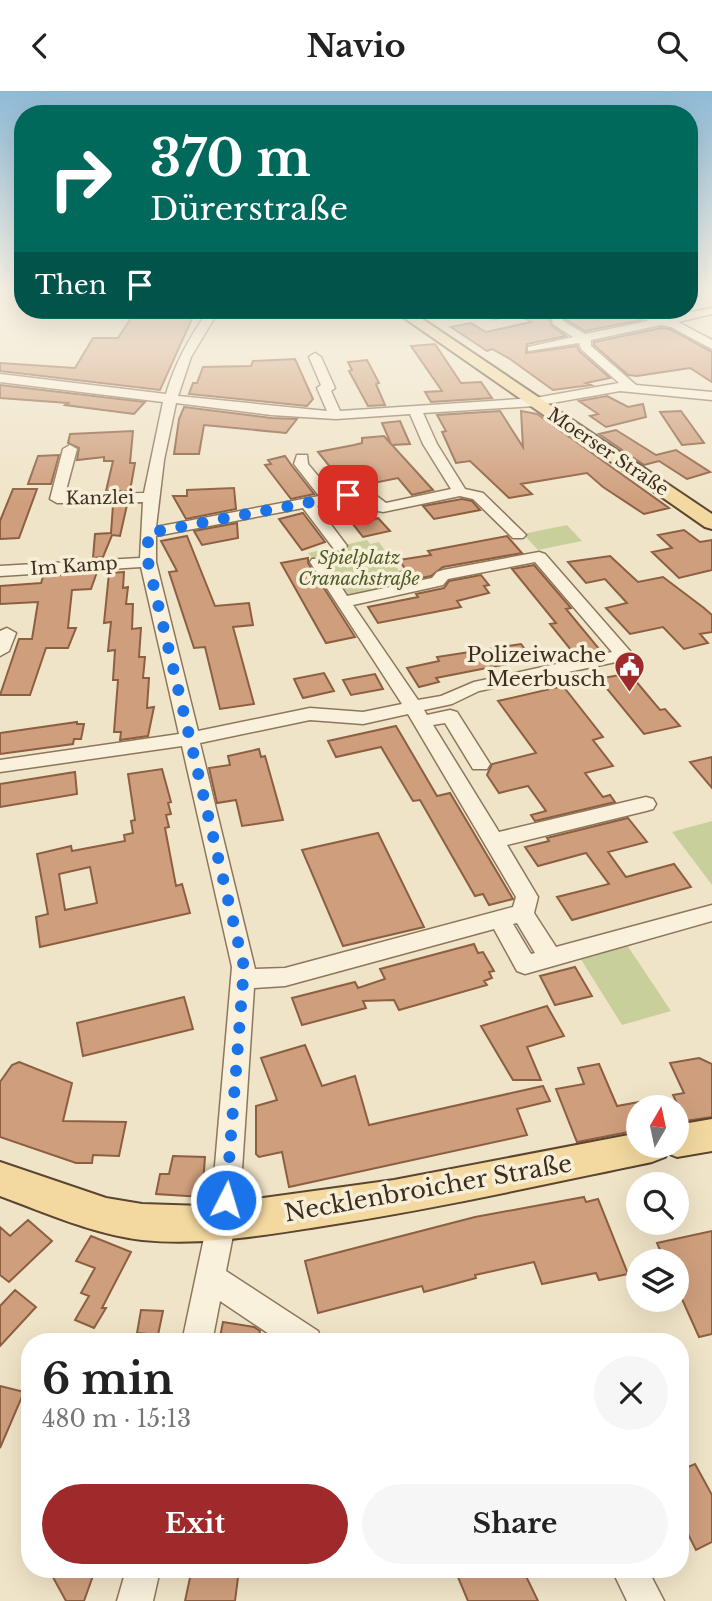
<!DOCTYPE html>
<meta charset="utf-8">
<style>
body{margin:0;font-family:"Libre Baskerville",serif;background:#f6f6f6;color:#222;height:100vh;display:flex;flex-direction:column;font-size:26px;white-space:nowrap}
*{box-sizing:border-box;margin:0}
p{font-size:23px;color:#767676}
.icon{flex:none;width:38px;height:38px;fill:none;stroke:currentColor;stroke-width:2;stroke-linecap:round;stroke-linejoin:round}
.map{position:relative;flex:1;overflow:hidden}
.panel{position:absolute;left:21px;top:1242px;width:668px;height:245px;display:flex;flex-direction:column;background:#fff;border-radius:28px;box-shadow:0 7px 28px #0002}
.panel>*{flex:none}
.guide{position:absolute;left:14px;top:14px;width:684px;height:214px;border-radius:28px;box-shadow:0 7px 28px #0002;background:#00695c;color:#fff;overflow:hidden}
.needle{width:46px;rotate:9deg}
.fabs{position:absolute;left:626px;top:1004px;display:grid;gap:14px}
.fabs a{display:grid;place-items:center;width:63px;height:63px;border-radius:50%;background:#fff;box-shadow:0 7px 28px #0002;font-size:35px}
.pin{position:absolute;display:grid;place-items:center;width:60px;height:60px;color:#fff;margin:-30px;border-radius:14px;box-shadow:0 4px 10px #0006}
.me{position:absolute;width:77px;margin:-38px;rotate:5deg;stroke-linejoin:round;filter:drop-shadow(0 0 5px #0008)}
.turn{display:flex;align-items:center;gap:24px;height:147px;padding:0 21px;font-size:32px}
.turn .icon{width:91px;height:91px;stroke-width:2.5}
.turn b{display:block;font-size:49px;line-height:60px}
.then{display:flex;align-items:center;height:66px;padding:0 21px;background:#0003;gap:14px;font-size:26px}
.round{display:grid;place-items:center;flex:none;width:74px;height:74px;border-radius:37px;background:#f6f6f6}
.summary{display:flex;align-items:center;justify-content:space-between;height:119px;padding:0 21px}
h1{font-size:42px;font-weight:800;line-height:52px}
.primary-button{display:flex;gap:14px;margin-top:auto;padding:14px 21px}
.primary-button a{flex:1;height:80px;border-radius:42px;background:#9e2a2b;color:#fff;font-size:28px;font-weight:800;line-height:80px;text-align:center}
.primary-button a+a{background:#f6f6f6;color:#222}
header{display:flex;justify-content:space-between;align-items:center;height:91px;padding:0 21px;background:#fff;font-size:32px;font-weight:800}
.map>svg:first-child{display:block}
.green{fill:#c9cf9b}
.building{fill:#cf9f7d;stroke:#8d5f41;stroke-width:2;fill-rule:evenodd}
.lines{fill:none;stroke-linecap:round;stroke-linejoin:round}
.minor-casing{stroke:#8d765c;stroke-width:3}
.major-casing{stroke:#5b4430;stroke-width:4}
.minor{fill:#faf1dc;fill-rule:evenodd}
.major{fill:#f3d9a0;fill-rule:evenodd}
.route{stroke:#1a73e8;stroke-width:12;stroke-dasharray:0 21.6}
.labels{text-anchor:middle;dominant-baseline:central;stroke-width:7;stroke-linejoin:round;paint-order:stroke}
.far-street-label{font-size:18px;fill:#3d2e20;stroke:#f7eed8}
.far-park-label{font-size:18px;font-style:italic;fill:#4d5a26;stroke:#f7eed8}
.poi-label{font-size:21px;fill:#3d2e20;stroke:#f7eed8;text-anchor:end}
.near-street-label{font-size:24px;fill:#3d2e20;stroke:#f7eed8}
</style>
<header><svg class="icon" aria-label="back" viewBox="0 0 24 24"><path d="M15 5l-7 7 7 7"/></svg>Navio<svg class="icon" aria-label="search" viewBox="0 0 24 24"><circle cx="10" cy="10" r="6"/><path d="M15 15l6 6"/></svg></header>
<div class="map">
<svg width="712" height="1510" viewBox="0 0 712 1510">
<rect width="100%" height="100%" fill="#f0e4c8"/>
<path class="green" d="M567,434L582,450L538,459L523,443Z
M367,449L370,453L379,451L407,491L396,493L398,497L347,509L308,462Z
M712,730V794L672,741Z
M627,854L671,920L622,934L580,867Z"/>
<path class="building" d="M136,219H196L160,299L0,280V272L75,277L93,247H118Z
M531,219H538L550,229L552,235L566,245L527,253L526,262L577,255L579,260L610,287L586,292L591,294L553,299L510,268L492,258L487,260L451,236L471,232L486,241L531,231L519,224Z
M558,219H629L641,229L585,240L565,228L563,222Z
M661,237L670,238L712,261V291L690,277L637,285L628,284L594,254V251Z
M435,253L461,292L481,291L492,307L431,311L425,301L442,300L411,255Z
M295,268L313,308L307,315L189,303L193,292H197L203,276L251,275L253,270Z
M367,269L379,292L376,293L385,314L368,315L349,280L352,279L348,271Z
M0,294L145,311L134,323L65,314L68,312L0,307Z
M607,305L628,316L643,313L646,326L606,336L590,325L598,323L579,310Z
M184,316L271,327L297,328L286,342L204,334L199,363H174L179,328Z
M500,320L523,356L521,320L537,323L669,417L644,423L603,396L587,382L521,393L532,403L509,407L470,370L456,372L442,341L446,340L437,324Z
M681,320L689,331L704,352L682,354L660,321Z
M400,330L410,353L392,354L433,399L412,404L398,387L334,400L321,384L335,382L318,361L354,354L362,352V347L384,345L391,353L382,332Z
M616,339L656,364L676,359L710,381L687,388L659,370L644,374L599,343Z
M133,340L130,372H135L130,400H106L113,370H104V366L77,369L79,357L68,352L70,343Z
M59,364L51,393H28L38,365Z
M285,365L292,375L314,403L291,408L265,374L271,373L268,369Z
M234,397L236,418L186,428L173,405H187V399Z
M13,398H37L19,447L0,448V430Z
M462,408L472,410L480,419L434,428L423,415Z
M358,410L373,429L378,427L390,440L363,446L338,414Z
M113,414H127L120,445L112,444L103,466L93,467L95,443L111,442Z
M303,422L325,451L302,459L279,428Z
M237,432L238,447L202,454L194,440Z
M684,439L700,451L712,449V479L679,487L652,461L672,457L658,444Z
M187,445L215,515L249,512L253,534L233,536L254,613L220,618L205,556L194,557L169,481L177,480L161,450Z
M507,445L522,462L443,476L431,485L407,490L400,481L406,479L399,469L431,464L428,460Z
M610,465L638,491L663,486L704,517L712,524V541L700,543L708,552L684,558L663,536L630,543L606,517L627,512L605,488L586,492L568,471Z
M308,467V472L355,546L326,552L281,472Z
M534,474L571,517L566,518L600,559L575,564L550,533L556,532L512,478Z
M97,481L91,498L72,499L68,537H76L68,557H46L30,604H0L19,548H32L38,511L0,513V495L41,492L43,486L49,485Z
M124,481L123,497L128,496L126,513H133L132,538L141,537L139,566H145L143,587H149L147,617L154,616L148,645L120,649L121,641H114L118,589H113L115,559L108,560L111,531L104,532L109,482Z
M481,484L489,494L484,495L489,502L457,510L461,516L378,532L368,516L418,506L416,503L444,497L449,490Z
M521,553L533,568L436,587L439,591L419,596L407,577L439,570L437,566Z
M324,582L334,600L303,607L294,588Z
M629,582L660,619L665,618L680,635L644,643L599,588Z
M375,583L383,598L351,604L343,589Z
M563,595L603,646L593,649L613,675L585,682L603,706L610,704L615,711L535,730L531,724L546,720L528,695L499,702L487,684L492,673L536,662L498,610Z
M77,631V633H84L81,648H74L73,653L0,663V642Z
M396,635L437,705L450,702L513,808L489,814L483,803L475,805L420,709L413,710L381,656L336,666L328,650Z
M259,658L261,666L265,665L283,729L242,735L236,709L217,712L209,677L230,674L228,665Z
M712,666V697L690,671Z
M162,678L171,711L168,712L171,723L166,724L169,736L165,737L176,795L182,793L190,822L40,856L36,826L48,823L37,763L71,755L72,760L125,750L124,744L133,742L131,730L135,729L128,683ZM90,776L97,812L65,819L59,783Z
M75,681L77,703L0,716V693Z
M628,727L647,751L608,761L626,786L674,773L691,796L572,829L557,806L609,793L586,762L538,775L525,756L549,750L547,747Z
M378,742L424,836L343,855L302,759Z
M474,853L478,862L483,861L494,880L489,881L492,887L484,890L487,894L399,919L394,909L363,910L366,917L302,934L292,907L355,891L358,897L385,888L380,878Z
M575,876L592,905L555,914L540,885Z
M184,906L193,938L83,965L77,932Z
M547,915L564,945L527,956L541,989H513L481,935Z
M305,954L322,995L355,985L369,1034L543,995L550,1010L517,1018L527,1044L289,1096L282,1061L259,1066L256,1063V1015L277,1009L261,967Z
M699,967L712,973V1026L685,1030L673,1004L684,1002L670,972Z
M19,971L72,992L63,1030L126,1031L119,1065L93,1064L92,1072H76L0,1046V991L12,974Z
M599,973L617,1015L639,1011V1039L577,1051L556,998L584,993L578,977Z
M173,1065L205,1066L202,1106L156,1103L160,1083H169Z
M584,1106L586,1111L598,1108L628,1183L599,1189L596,1182L542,1193L534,1171L475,1184L476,1187L424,1201L422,1195L318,1222L305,1170L475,1126Z
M28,1129L52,1150L9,1191L0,1184V1136L10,1145Z
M712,1140V1243L699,1246L677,1197V1171H665L657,1152Z
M91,1145L131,1161L102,1217H106L94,1237L75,1229L89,1205L81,1202L95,1177L76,1170Z
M15,1199L36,1216L0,1255V1215Z
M141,1219L163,1220L158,1244L137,1242Z
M223,1231L254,1236L260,1240L258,1251H219Z
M0,1295L24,1301L0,1357Z
M695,1373L712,1404V1451L696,1459L681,1429V1379Z
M49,1479H95L84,1510H66Z
M209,1479H239L235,1510H185L191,1482L208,1485Z
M455,1479H523L538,1510H468Z"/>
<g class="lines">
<defs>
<path id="minor" d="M712,217V223L678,231L712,249V258L671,236L661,234L591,249V255L636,294L712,301V309L620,300L535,315L423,322L437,353L465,398L483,402L523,441L526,444L523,447H513L473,408L460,405L383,421L378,420L363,406L317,415L347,455L339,460L334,458L303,417L156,445V471L198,640L310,617L363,621L402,613L310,471L312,468H324L347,505L432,487L437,481L443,479L539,461L545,463L630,560L633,564L630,568L479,600L452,613L424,619L427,624L450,619L457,621L490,673L487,678H473L445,632L433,634L499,741L646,706L653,708L656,713L653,718L646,720L507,754L538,806L534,822L556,856L712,814V830L525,883L517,880L494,838L285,895L254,897L240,1109L226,1180L318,1240L322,1251H281L220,1210L212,1251H182L212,1109L232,876L182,655L0,681V669L179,643L141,476L0,485V475L140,467L143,411L57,412L50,408L63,358L70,354L77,358L65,403L144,402L163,311L0,291V283L166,303C175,272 190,245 209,219H219L191,266L178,305L327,320L317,297L321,294L309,266L315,262L321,266L335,297L331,300L340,320L535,307L619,292L581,258L579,252L528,260V256L573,246L553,233L552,227L540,219H553L562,224L563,230L585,243L648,230L631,219H644L661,227ZM176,312L271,324L336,328L410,323L423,353L451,398L386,412L366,397L333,403L308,373L307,364H297L294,373L319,405L156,436L164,369ZM535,471L612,561L474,591L441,605L418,609L353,514L443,494L448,488ZM408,623L516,806L513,816L285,877L255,878L200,652L310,629L363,633ZM517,832L535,862L531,863L513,833Z
M508,219H528L494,228L488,225Z
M7,537L16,542L9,560L0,565V540Z
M126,1479H160L153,1510H117Z
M612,1479H648L664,1510H627Z"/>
<path id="major" d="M393,219H409L712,423V438L705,436Z
M712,1028V1060L677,1066L667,1062L665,1066L652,1071C541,1094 430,1119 317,1136C259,1145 201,1155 142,1149C93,1143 46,1122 0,1105V1071L106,1107L142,1113L204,1115L394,1089L639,1042V1055H677V1034Z"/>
</defs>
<use href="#minor" class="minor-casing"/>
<use href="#major" class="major-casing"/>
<use href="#minor" class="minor"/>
<use href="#major" class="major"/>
</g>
<linearGradient id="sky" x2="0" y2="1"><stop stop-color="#8fbad6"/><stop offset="0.48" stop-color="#f8f3e6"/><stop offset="1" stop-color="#f8f3e6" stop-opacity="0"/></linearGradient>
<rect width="712" height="411" fill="url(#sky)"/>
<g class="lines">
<path class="route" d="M226,1109L244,876L148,471V442L348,404"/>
</g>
<defs>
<symbol id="civic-pin" viewBox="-11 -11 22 30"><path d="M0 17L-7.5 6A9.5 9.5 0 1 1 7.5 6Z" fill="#9e2a2b" stroke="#f7eed8"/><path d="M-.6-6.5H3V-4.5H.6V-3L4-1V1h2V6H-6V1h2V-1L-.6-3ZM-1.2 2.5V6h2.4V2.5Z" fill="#fff"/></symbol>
</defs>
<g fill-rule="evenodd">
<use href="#civic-pin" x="612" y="558" width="35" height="47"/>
</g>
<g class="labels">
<g class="far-street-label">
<text transform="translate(608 361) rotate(34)">Moerser Straße</text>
<text transform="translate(100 407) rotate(-1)">Kanzlei</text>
<text transform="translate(74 475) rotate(-4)">Im Kamp</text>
</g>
<g class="far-park-label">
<text x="359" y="467">Spielplatz<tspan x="359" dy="21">Cranachstraße</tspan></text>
</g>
<g class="poi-label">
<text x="606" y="564">Polizeiwache<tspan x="606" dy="24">Meerbusch</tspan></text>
</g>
<g class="near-street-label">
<text transform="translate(428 1097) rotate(-10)">Necklenbroicher Straße</text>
</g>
</g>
</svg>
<div class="fabs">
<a><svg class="needle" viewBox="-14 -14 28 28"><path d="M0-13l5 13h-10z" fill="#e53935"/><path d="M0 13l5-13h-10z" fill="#767676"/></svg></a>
<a><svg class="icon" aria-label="search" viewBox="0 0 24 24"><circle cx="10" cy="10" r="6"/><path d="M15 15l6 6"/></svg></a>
<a><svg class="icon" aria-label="layers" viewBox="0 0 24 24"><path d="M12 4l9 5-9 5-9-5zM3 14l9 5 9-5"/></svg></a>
</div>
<div class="pin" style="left:348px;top:404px;background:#d93025"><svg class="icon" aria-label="arrive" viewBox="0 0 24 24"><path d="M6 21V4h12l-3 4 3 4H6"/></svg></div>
<svg class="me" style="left:226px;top:1109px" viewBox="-20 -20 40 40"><circle r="17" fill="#1a73e8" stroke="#fff" stroke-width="3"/><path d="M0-11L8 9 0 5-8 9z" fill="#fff"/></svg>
<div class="guide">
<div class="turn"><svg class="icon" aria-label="right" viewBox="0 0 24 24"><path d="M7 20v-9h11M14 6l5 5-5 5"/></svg><div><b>370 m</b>Dürerstraße</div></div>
<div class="then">Then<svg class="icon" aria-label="arrive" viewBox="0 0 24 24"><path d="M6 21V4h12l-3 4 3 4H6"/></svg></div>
</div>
<section class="panel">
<div class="summary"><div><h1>6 min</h1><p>480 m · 15:13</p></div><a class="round"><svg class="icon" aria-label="close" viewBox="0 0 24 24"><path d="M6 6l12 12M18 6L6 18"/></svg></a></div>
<div class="primary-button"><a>Exit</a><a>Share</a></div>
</section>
</div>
